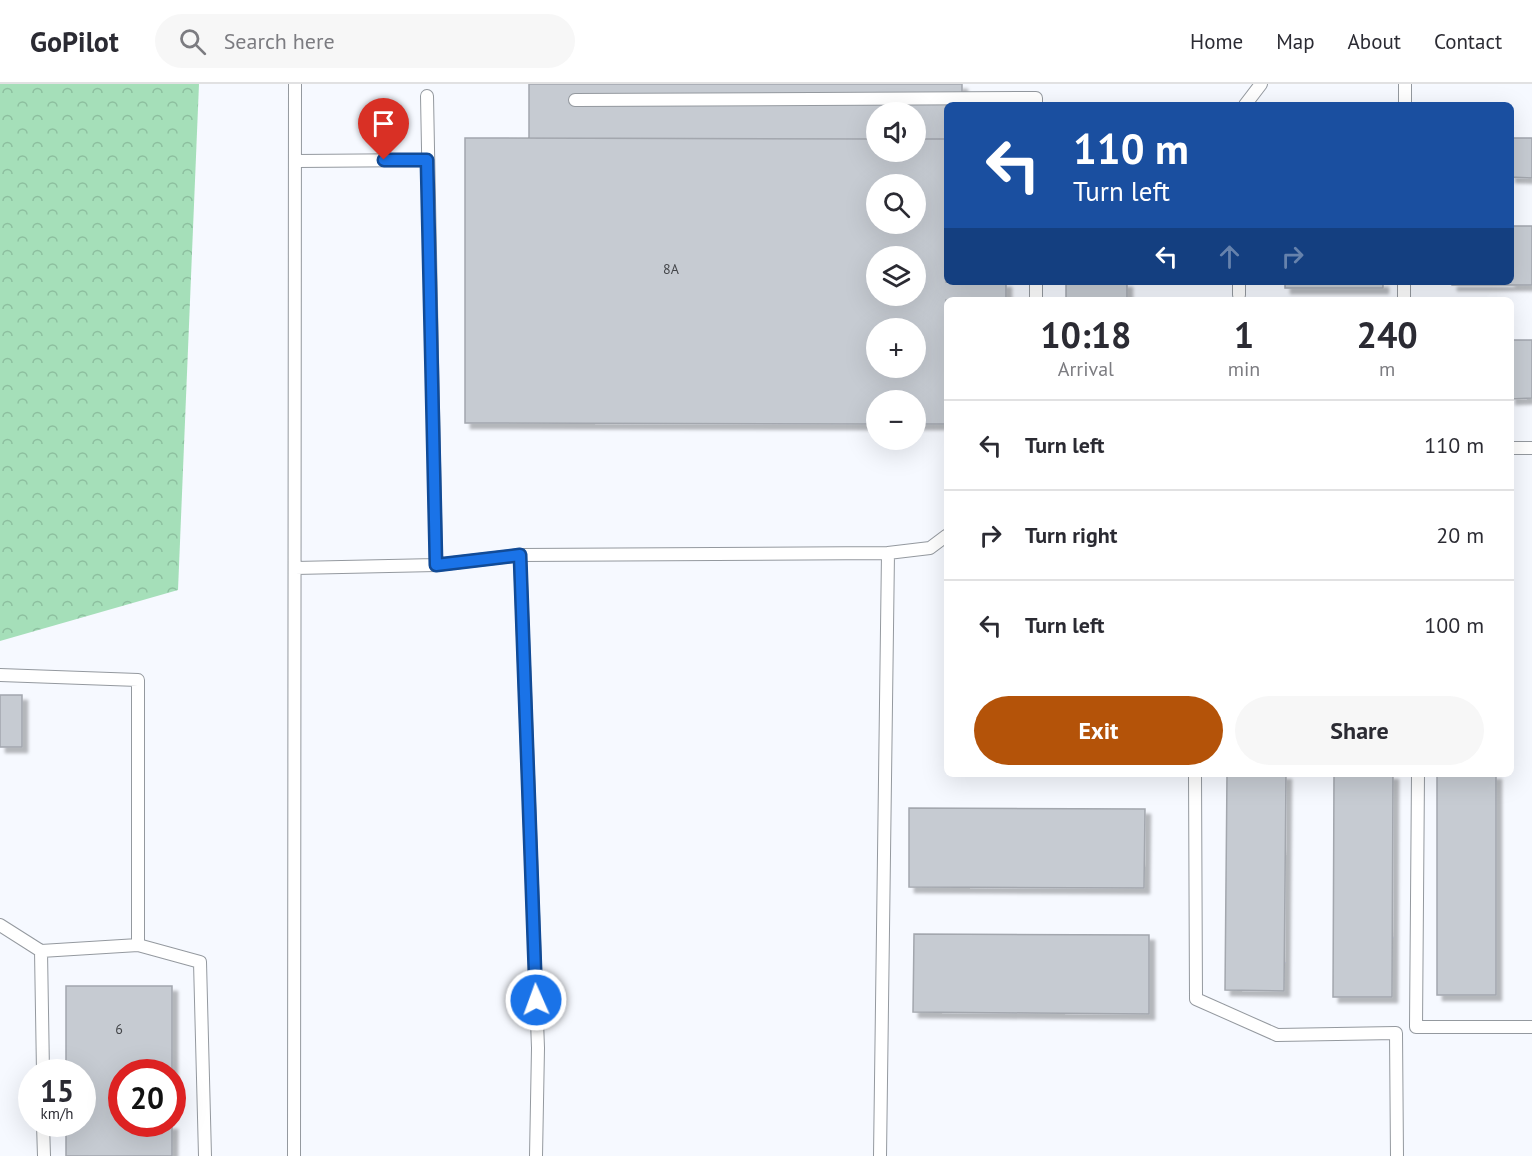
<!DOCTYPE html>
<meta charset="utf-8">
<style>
body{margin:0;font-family:"PT Sans",sans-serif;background:#f7f7f7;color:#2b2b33;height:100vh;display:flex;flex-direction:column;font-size:22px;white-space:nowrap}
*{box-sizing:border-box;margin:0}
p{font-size:20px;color:#7c7c81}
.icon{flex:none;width:33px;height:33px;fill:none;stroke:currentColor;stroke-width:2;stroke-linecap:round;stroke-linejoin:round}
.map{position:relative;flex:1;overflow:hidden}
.panel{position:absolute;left:944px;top:213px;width:570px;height:480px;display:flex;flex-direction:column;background:#fff;border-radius:9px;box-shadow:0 6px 24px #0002}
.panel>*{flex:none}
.top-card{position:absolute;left:944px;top:18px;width:570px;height:183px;border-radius:9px;box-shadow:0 6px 24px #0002;background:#1a4fa0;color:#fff;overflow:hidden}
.fabs{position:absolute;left:866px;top:18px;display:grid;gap:12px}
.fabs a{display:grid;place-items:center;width:60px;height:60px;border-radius:50%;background:#fff;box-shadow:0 6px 24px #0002;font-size:30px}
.speed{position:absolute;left:18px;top:975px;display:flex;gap:12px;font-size:30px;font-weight:700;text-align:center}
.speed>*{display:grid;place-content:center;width:78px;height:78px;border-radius:50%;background:#fff;box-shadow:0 6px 24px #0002;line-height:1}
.speed small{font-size:15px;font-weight:400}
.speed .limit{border:9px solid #d22;background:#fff;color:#111}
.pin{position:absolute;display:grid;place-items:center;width:51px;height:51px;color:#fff;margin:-62px -26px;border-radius:50% 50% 50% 0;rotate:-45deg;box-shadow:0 0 6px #0007}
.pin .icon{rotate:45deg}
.me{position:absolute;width:66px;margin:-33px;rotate:358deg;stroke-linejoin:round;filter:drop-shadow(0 0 4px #0008)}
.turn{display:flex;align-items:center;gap:21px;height:126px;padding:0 30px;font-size:27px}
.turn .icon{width:78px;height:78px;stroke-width:2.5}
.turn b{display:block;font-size:42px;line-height:51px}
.lanes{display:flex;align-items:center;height:57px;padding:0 30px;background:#0003;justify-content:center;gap:30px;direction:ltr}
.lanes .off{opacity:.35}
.eta{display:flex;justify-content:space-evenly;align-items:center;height:102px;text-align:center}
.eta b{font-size:36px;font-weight:800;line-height:42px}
.button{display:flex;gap:12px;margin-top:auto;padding:12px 30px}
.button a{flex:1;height:69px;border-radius:36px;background:#b45309;color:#fff;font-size:24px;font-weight:800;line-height:69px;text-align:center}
.button a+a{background:#f7f7f7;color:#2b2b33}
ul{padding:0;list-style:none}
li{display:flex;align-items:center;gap:18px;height:90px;padding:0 30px;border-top:2px solid #e1e1e2}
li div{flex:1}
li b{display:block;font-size:22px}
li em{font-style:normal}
header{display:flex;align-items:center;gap:36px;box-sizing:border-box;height:84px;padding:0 30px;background:#fff;border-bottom:2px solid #e1e1e2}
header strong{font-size:28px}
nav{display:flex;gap:33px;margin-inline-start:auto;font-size:21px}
.search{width:420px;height:54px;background:#f7f7f7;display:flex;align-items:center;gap:15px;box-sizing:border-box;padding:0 21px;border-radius:33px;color:#7c7c81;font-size:22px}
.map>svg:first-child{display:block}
.forest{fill:url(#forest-crowns)}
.building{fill:#c6cbd2;stroke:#a3a7ae;stroke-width:1.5;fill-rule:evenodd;filter:url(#shadow)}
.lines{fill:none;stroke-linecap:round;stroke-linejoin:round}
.lane-casing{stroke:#94999f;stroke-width:14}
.lane{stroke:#fff;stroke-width:12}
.route-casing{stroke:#114b97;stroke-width:15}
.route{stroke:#1a73e8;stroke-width:10}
.labels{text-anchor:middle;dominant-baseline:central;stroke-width:4.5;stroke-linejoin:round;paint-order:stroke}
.number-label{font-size:14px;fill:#44464a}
</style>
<header>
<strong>GoPilot</strong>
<div class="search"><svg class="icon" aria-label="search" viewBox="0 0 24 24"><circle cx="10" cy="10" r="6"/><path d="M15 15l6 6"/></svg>Search here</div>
<nav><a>Home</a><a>Map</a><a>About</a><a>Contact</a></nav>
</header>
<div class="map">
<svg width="1532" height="1072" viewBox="0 0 1532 1072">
<defs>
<pattern id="forest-crowns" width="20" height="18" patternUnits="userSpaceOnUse" patternTransform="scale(1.5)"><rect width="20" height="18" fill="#a5dfb9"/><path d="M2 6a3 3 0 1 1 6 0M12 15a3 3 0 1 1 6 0" fill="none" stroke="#8dbf9f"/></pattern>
<filter id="shadow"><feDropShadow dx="5.5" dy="5.5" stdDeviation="1.5" flood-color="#0004"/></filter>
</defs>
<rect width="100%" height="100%" fill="#f6f9ff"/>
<path class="forest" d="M0,0H199L178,506L0,557Z"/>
<path class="building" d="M529,0H962V21H946V55H915V28H876V55L529,54Z
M465,54L876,55V68H915V55H946V198H1006V216H946V340H915V316H876V340L465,339ZM876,100H915V140H876ZM876,172H915V212H876ZM876,244H915V284H876Z
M1510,54H1532V94L1510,93Z
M1510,142H1532V201H1452V198H1510Z
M1066,198H1127V216H1066Z
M1285,198H1383V204H1285Z
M1510,256H1532V314L1510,315Z
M0,611H22V663H0Z
M1227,690H1286L1284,907L1225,906Z
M1334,690H1393L1392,913H1333Z
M1437,690H1496V911H1437Z
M909,724L1145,725L1144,804L909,803Z
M914,850L1149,851V930L913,928Z
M66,902H172V988H122V1040H172V1072H66V1040H82V988H66Z"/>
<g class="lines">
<defs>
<path id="lane" d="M427,12L436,481
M575,16L1036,14V21
M1245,21L1261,0
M1405,21V0
M297,77L427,76
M1239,211V198
M1036,216V198
M1404,216V198
M1510,364H1532
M888,469L930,464L946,452
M520,471L538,964L536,1072
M295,484L436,481L520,471L888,469L880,1072
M0,591L138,596V861
M1195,690L1196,915L1277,951L1396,949L1397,1072
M1418,690L1416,943H1532
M0,841L41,867
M43,988L41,867L138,861L200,878L205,1072
M43,1040L44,1072
M294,1072L295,0"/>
</defs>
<use href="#lane" class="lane-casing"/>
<use href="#lane" class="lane"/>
</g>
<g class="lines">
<defs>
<path id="route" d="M384,76H427L436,481L520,471L536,916"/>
</defs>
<use href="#route" class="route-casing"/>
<use href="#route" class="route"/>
</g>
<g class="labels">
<g class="number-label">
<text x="671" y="185">8А</text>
<text x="119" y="945">6</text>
</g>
</g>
</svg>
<div class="fabs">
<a><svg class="icon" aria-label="sound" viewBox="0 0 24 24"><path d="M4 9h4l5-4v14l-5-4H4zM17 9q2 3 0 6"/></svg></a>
<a><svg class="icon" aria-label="search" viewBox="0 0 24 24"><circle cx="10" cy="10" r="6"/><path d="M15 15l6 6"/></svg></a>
<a><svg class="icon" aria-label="layers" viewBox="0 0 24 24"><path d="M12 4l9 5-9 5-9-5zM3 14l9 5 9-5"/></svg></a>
<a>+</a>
<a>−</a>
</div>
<div class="speed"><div>15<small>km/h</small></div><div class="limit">20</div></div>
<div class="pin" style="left:384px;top:76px;background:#d93025"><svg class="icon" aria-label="arrive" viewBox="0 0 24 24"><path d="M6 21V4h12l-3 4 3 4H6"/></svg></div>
<svg class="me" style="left:536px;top:916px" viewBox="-20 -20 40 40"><circle r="17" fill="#1a73e8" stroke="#fff" stroke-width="3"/><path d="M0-11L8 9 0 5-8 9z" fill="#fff"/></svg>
<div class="top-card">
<div class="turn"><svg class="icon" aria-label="left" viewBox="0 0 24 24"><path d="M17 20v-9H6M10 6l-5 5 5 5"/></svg><div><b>110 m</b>Turn left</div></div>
<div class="lanes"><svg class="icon" aria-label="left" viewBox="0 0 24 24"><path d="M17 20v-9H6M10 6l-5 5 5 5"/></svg><svg class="icon off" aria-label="ahead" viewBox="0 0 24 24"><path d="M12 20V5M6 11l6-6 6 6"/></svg><svg class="icon off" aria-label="right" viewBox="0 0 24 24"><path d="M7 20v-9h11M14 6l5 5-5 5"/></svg></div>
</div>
<section class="panel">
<div class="eta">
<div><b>10:18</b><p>Arrival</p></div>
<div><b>1</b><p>min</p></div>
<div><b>240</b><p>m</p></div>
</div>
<ul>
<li><svg class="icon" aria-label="left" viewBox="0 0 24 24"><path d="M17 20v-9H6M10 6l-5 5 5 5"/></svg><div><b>Turn left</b></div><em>110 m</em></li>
<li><svg class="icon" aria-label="right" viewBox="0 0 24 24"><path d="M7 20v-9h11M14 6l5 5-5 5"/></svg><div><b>Turn right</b></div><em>20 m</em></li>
<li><svg class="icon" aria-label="left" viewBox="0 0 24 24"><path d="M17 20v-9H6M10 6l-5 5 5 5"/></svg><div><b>Turn left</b></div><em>100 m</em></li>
</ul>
<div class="button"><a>Exit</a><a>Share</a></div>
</section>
</div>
